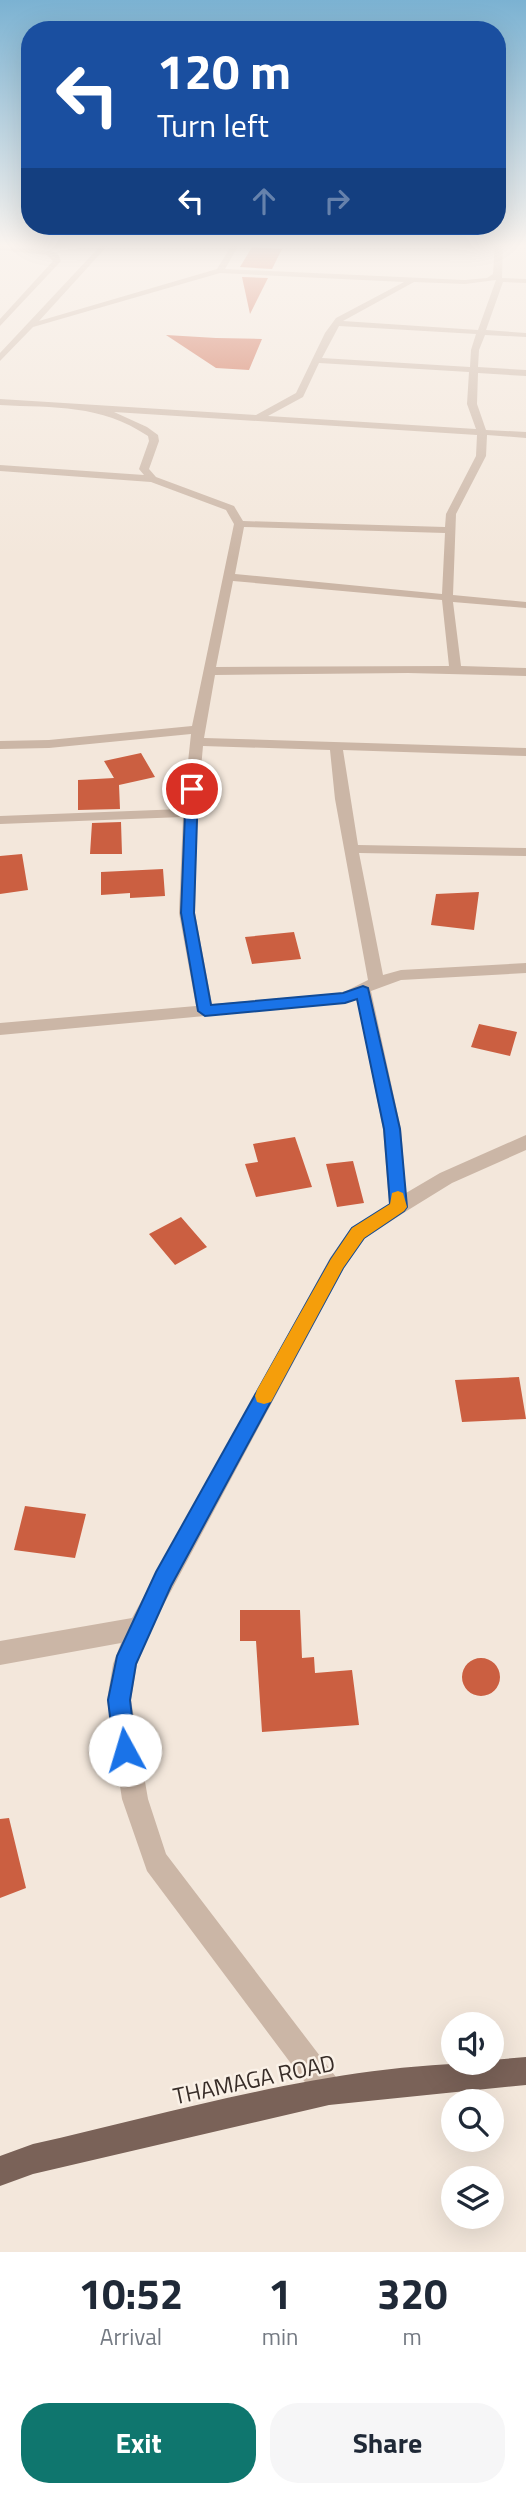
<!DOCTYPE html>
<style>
body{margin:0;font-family:"Titillium Web",sans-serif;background:#f6f6f7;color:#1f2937;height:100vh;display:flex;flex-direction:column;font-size:26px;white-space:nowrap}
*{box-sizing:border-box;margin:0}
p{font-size:23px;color:#747a83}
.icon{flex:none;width:38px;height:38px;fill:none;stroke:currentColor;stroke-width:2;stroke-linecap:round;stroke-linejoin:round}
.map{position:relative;height:2252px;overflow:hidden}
.panel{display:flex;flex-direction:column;background:#fff;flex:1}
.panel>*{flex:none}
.hud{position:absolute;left:21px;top:21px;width:485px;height:214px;border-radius:28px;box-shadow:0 7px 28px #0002;background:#1a4fa0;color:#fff;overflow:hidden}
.tools{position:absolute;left:441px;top:2012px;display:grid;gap:14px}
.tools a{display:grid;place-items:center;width:63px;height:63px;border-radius:50%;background:#fff;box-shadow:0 7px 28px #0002;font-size:35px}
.pin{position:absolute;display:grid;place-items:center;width:60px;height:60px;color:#fff;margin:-30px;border:4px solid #fff;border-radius:50%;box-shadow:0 2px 7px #0007}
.me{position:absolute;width:77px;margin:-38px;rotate:354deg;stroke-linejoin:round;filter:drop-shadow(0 0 5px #0008)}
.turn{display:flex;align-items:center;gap:24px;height:147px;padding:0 21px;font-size:32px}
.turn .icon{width:91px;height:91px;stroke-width:2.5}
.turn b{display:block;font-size:49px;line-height:60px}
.lanes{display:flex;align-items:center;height:66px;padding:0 21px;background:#0003;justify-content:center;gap:35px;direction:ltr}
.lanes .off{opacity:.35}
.eta{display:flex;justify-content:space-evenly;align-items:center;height:119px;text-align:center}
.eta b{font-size:42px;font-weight:700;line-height:49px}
.cta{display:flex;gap:14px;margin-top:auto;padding:14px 21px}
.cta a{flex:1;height:80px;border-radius:28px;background:#0f766e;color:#fff;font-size:28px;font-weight:700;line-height:80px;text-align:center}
.cta a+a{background:#f6f6f7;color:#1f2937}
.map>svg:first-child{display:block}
.building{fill:#cb5f41}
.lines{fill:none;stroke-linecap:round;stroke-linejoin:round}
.minor{fill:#cbb6a6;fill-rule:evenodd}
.major{fill:#7a6258;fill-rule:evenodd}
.route{fill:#1a73e8;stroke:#114b97;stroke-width:2}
.slow{fill:#f59e0b}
.labels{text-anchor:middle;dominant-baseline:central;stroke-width:5;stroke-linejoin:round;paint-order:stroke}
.near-street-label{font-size:23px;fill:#372c27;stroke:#faf1e7}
</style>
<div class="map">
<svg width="526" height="2252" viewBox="0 0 526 2252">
<rect width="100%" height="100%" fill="#f3e7db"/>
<path class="building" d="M252,247L282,249L272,269L240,267Z
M242,277L268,278L250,314Z
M166,335L216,338L262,339L249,370L216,368Z
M141,753L155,777L119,785L120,809L78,810V780L114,778L104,761Z
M121,822L122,854H90L92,823Z
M22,854L28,890L0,894V856Z
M163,869L165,896L130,898V893L101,895V872Z
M479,892L474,930L431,925L436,894Z
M294,932L301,959L252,964L245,937Z
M479,1024L517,1032L510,1056L471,1047Z
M295,1137L312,1187L256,1197L245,1164L258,1162L253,1144Z
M353,1161L364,1203L337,1207L326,1164Z
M181,1217L207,1247L175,1265L149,1234Z
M519,1377L526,1419L462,1422L455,1380Z
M25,1506L86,1514L75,1558L14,1550Z
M240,1610H300L302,1658L314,1657L315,1673L352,1670L359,1725L262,1732L256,1641H240Z
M462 1677a19 19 0 1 1 38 0a19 19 0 1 1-38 0Z
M9,1818L26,1888L0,1898V1819Z"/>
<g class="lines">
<path class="minor" d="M103,243H110L39,321L217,269L233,243H240L225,269L465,280L487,278L493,274L495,243H503L502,278L526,279V283L503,282L486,330L526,333V337L485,335L479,350L478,367L526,370V376L478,373L477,404L486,430L526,432V438L487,435L486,456L456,514L453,595L526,602V608L453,602L461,666L526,668V676L408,673L215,675L204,738L526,748V756L343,750L358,845L526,848V856L359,853L383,975L401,970L526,963V973L401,980L371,991L401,1129L406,1193L440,1173L526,1135V1150L452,1183L405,1212L365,1238L344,1268L148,1634L137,1664L131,1700L148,1799L166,1854L339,2081L343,2091L339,2101L329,2105L319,2101L147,1871L122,1799L107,1700L113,1664L121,1643L0,1665V1641L132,1618L330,1258L351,1228L389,1204L383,1129L357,999L345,1003L0,1035V1023L196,1006L179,913L183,817L0,824V816L183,809L191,734L49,748L0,749V741L49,740L192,726L234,524L226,510L151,482L0,471V465L144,475L139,469L149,441L148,436C100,404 55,408 0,405V399L256,415L296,393L325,333L336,318L404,282L220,273L33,327L0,361V353ZM496,280L478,330L343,321L414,282L465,284ZM339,326L476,334L471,350L470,367L322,358ZM319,363L469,372L467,404L476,429L268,416L303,397ZM114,412L477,435L476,456L446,514L445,527L243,521L234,506L156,477L149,469L159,441L158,435L147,427ZM244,527L445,533L442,594L235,574ZM233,581L442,600L449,666L216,667ZM203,746L330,750L335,799L368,980L342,993L212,1004L195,913L197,813Z
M0,246L51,251L58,254L61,261L0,326V319L53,261L47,255L0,250Z"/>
<path class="major" d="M526,2057V2085L329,2105L33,2174L0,2186V2156L33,2144C184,2110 336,2063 492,2063V2060Z"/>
</g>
<linearGradient id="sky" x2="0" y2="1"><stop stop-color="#7bb2d2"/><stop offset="0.44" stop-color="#faf4ef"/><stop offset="1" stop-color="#faf4ef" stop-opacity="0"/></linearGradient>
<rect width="526" height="558" fill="url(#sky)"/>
<path class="route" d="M192,786L198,789L194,913L211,1005L343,993L363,986L368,988L400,1129L407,1207L404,1211L364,1238L343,1268L171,1586L136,1664L130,1700L136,1750L133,1758L125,1762L117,1758L114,1750L108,1700L117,1656L156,1572L331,1259L352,1228L390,1204L384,1129L357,999L345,1003L205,1016L198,1011L181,913L186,789Z"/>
<path class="slow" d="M398,1191L403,1193L407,1207L404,1211L364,1238L343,1268L271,1402L264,1404L257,1402L255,1396L257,1390L331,1259L352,1228L390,1204L392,1193Z"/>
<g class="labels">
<g class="near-street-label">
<text transform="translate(254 2079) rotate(-12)">THAMAGA ROAD</text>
</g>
</g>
</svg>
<div class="tools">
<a><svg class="icon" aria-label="sound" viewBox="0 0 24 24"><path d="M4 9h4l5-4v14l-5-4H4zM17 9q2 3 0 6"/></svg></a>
<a><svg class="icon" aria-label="search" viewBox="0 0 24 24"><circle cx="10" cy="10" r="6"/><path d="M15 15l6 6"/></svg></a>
<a><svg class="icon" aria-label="layers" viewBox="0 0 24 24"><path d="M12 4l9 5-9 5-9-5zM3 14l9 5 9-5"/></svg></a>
</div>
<div class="pin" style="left:192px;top:789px;background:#d93025"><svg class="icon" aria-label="arrive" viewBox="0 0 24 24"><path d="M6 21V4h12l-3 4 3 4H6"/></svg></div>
<svg class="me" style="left:125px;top:1750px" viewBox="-20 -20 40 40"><circle r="19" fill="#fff"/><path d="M0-13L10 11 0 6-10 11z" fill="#1a73e8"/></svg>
<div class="hud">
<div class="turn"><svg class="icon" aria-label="left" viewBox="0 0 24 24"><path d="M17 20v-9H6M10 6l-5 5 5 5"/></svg><div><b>120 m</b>Turn left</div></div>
<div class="lanes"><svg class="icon" aria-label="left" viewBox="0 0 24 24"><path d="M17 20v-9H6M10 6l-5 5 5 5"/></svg><svg class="icon off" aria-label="ahead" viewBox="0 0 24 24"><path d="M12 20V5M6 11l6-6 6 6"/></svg><svg class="icon off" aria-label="right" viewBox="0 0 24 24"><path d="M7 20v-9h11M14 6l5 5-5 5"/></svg></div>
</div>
</div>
<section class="panel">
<div class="eta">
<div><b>10:52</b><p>Arrival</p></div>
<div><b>1</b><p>min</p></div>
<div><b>320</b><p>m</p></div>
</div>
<div class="cta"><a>Exit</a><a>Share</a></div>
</section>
